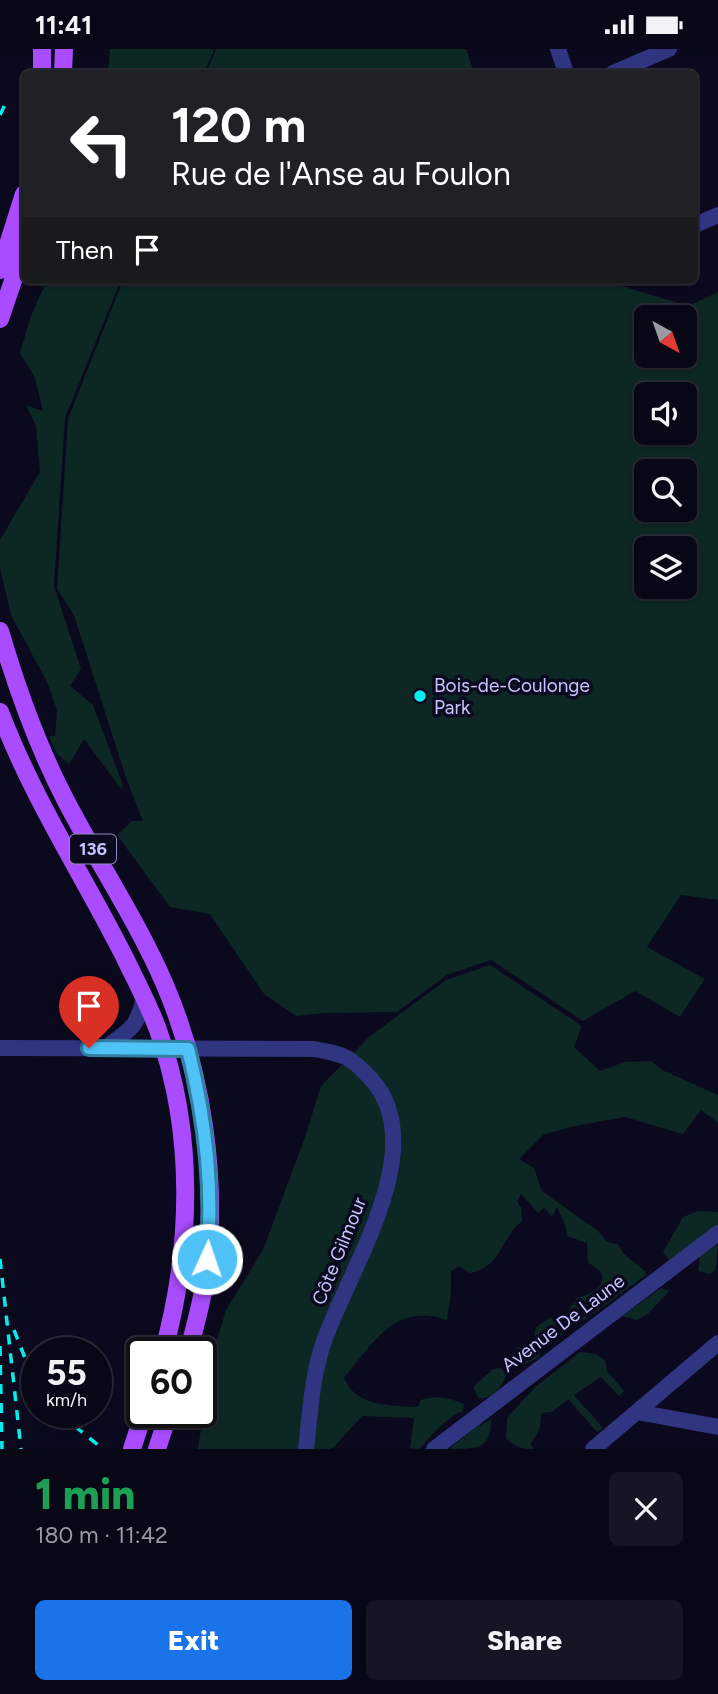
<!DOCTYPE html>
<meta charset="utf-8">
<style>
body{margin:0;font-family:Figtree,sans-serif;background:#161523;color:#f1f3f6;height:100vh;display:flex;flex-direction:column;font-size:26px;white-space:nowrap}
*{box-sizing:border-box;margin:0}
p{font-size:23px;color:#9899a1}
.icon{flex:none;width:38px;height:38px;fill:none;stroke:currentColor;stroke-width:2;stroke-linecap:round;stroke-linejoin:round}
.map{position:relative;height:1400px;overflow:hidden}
.details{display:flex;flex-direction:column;background:#080716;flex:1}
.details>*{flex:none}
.hud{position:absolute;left:21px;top:21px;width:677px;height:214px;border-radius:10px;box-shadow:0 2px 5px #0004,0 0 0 2px #292835;background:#202124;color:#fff;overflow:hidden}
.needle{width:46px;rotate:140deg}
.tools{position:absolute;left:634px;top:256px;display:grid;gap:14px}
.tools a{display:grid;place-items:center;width:63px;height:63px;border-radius:10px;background:#080716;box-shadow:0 2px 5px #0004,0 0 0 2px #292835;font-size:35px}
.speed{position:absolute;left:21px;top:1288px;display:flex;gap:14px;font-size:35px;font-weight:700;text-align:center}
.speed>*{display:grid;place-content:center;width:91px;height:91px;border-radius:50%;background:#080716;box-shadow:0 2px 5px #0004,0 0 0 2px #292835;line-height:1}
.speed small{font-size:18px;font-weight:400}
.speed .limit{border:4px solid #111;border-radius:10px;background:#fff;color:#111}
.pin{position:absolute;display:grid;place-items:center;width:60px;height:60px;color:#fff;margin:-72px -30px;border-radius:50% 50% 50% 0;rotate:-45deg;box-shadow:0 0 7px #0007}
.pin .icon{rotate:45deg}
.me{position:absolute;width:77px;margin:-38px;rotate:3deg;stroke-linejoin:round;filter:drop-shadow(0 0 5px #0008)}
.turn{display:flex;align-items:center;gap:24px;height:147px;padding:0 35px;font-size:32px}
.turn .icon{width:91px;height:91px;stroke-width:2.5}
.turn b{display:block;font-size:49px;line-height:60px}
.then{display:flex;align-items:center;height:66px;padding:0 35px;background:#0003;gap:14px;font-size:26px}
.round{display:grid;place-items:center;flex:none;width:74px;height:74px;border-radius:10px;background:#161523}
.overview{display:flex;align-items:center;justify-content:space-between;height:119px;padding:0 35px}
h1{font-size:42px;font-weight:800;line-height:52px;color:#1e9e55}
.button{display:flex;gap:14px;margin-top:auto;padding:14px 35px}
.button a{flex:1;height:80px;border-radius:10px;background:#1a73e8;color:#fff;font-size:28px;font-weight:800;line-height:80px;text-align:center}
.button a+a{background:#161523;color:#f1f3f6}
.status{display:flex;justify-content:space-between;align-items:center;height:49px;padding:0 35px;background:#080716;direction:ltr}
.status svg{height:19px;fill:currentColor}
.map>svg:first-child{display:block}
.green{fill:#0c2724;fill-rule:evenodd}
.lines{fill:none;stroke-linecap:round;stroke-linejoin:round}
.minor{stroke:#2f3581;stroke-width:16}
.major{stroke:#a94cff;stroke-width:18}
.rail{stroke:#00f0ef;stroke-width:3.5;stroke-dasharray:10 9;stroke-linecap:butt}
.route-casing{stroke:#337fa1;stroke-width:18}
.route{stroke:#4fc3f7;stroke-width:12}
.poi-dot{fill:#00f0ef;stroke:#0b091d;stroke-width:2.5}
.labels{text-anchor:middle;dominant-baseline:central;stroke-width:7;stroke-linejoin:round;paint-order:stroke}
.shield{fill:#0b091d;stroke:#8e8dbb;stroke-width:2}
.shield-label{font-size:18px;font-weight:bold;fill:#c6c5ff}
.poi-label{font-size:19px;fill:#c6c5ff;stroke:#0b091d;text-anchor:start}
.street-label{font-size:19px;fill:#c6c5ff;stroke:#0b091d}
</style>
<div class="status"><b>11:41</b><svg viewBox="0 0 49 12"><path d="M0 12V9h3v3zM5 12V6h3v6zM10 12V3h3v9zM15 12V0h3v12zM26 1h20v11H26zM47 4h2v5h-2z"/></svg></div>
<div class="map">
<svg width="718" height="1400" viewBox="0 0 718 1400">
<rect width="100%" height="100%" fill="#0b091d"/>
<path class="green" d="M110,0H213L214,1L204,24H108Z
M216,0H466L474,24H206Z
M47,231H121L65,369L54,537L81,620L70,637L93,656L123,736L121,740L84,690L69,715L57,705L49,687H55L57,661L47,633L11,566L0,519V491L40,423L36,377L26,356L43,362L35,329L20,304L31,267Z
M123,231H602L688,257L718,243V851L681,846L647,898L705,930L680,968L635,942L583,972L491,911L447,926L397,963L324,964L296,967L264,945L210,865L170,858L117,786L132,772H143L127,732L74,566L57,540L68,370ZM646,268H684V306H646ZM646,345H684V383H646ZM646,422H684V460H646ZM646,499H684V537H646Z
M490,916L582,977L574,998L600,1022L624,1013L651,1012L662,1021L718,1046V1074L701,1061L683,1085L625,1068L570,1078L543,1086L519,1110L534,1119L542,1142L598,1182L607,1193L618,1195L624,1205L645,1222L646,1226L586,1270L574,1276L565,1266L577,1249C598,1244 616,1227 588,1214L587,1194L567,1187L565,1175L557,1158L552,1168L544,1158L538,1164L521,1145L517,1152L521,1159L522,1172C500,1190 503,1217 470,1224L459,1217L451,1222V1243L447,1271C394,1253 374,1294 344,1329C357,1359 391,1356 418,1358L421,1351C436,1346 449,1348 464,1355L463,1362C445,1369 432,1386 419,1400L410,1399L414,1369L362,1367L335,1397L329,1400H198L212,1306L226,1261L263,1201L304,1091L321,1037L369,988L446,931Z
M698,1162L718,1163V1178L670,1212L663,1203L683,1168Z
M718,1195L716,1220L710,1225L698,1222L700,1207Z
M661,1239L669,1242L648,1265L637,1271L622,1267Z
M551,1268L559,1273L564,1283L560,1288L546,1295L534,1286L536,1278Z
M533,1293L541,1300L539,1308L516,1320L511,1311L517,1299Z
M580,1303L596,1305L605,1311L607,1322L624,1342L619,1347L601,1328L574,1346L603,1379L597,1383L568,1350L552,1363L541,1364C541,1377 539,1385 530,1395L535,1400C521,1400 516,1399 506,1389L507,1369L535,1338Z
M501,1319L506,1326C501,1340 494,1348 479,1350L473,1338L493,1320Z
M491,1371C491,1400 478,1400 449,1400L476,1378Z"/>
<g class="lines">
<path class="minor" d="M558,0L566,24
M613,24L669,0
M695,176L718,166
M1,999L314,1000C346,1006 350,1007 372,1031C433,1100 346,1225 323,1295C312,1328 310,1365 306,1400
M105,999C131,980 136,980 144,949
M637,1363L718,1378
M434,1400L718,1184
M593,1400L718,1294"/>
<path class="major" d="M42,24V0
M63,24L64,0
M0,221L24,145
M0,270L24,199
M0,582C17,640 37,696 65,750C97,812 137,871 165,936C203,1025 218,1131 206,1226C202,1253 195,1278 188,1304
M0,663C33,750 83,826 125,909C136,932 149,956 158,981C195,1084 192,1199 163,1304
M132,1400L144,1363
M157,1400L169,1363"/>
<path class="rail" d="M0,66L8,49
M0,1210L21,1400
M14,1281L25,1309L37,1331
M0,1297L2,1400
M62,1363L77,1379L103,1400"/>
</g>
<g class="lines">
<defs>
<path id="route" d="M89,999L188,1000C205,1068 214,1141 207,1210"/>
</defs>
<use href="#route" class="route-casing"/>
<use href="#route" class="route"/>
</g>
<circle class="poi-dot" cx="420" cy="647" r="7"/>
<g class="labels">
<rect class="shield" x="70" y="785.5" width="46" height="29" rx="5"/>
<g class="shield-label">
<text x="93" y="800">136</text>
</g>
<g class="poi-label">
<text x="434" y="636">Bois-de-Coulonge<tspan x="434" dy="22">Park</tspan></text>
</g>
<g class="street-label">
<text transform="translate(339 1202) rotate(-68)">Côte Gilmour</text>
<text transform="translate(563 1274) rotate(-37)">Avenue De Laune</text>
</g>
</g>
</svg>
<div class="tools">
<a><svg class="needle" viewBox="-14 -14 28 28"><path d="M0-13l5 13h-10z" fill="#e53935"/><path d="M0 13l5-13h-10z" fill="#9899a1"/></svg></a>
<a><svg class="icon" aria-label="sound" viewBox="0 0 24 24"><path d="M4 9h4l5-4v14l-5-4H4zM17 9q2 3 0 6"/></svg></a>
<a><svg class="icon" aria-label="search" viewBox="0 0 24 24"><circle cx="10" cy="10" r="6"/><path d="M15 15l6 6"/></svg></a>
<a><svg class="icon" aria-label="layers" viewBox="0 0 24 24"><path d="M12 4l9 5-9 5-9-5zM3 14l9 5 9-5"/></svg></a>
</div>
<div class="speed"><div>55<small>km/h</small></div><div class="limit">60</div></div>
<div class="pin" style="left:89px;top:999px;background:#d93025"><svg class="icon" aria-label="arrive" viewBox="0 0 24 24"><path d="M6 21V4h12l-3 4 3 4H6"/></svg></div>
<svg class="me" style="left:207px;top:1210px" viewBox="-20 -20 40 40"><circle r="17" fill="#4fc3f7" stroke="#fff" stroke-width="3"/><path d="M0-11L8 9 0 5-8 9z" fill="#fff"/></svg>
<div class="hud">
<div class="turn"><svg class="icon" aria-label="left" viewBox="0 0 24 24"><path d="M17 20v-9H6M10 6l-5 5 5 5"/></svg><div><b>120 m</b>Rue de l'Anse au Foulon</div></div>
<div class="then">Then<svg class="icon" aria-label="arrive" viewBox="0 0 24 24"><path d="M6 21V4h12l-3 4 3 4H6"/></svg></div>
</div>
</div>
<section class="details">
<div class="overview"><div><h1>1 min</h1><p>180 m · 11:42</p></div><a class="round"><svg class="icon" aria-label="close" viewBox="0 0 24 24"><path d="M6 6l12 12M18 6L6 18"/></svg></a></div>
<div class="button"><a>Exit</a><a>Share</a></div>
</section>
